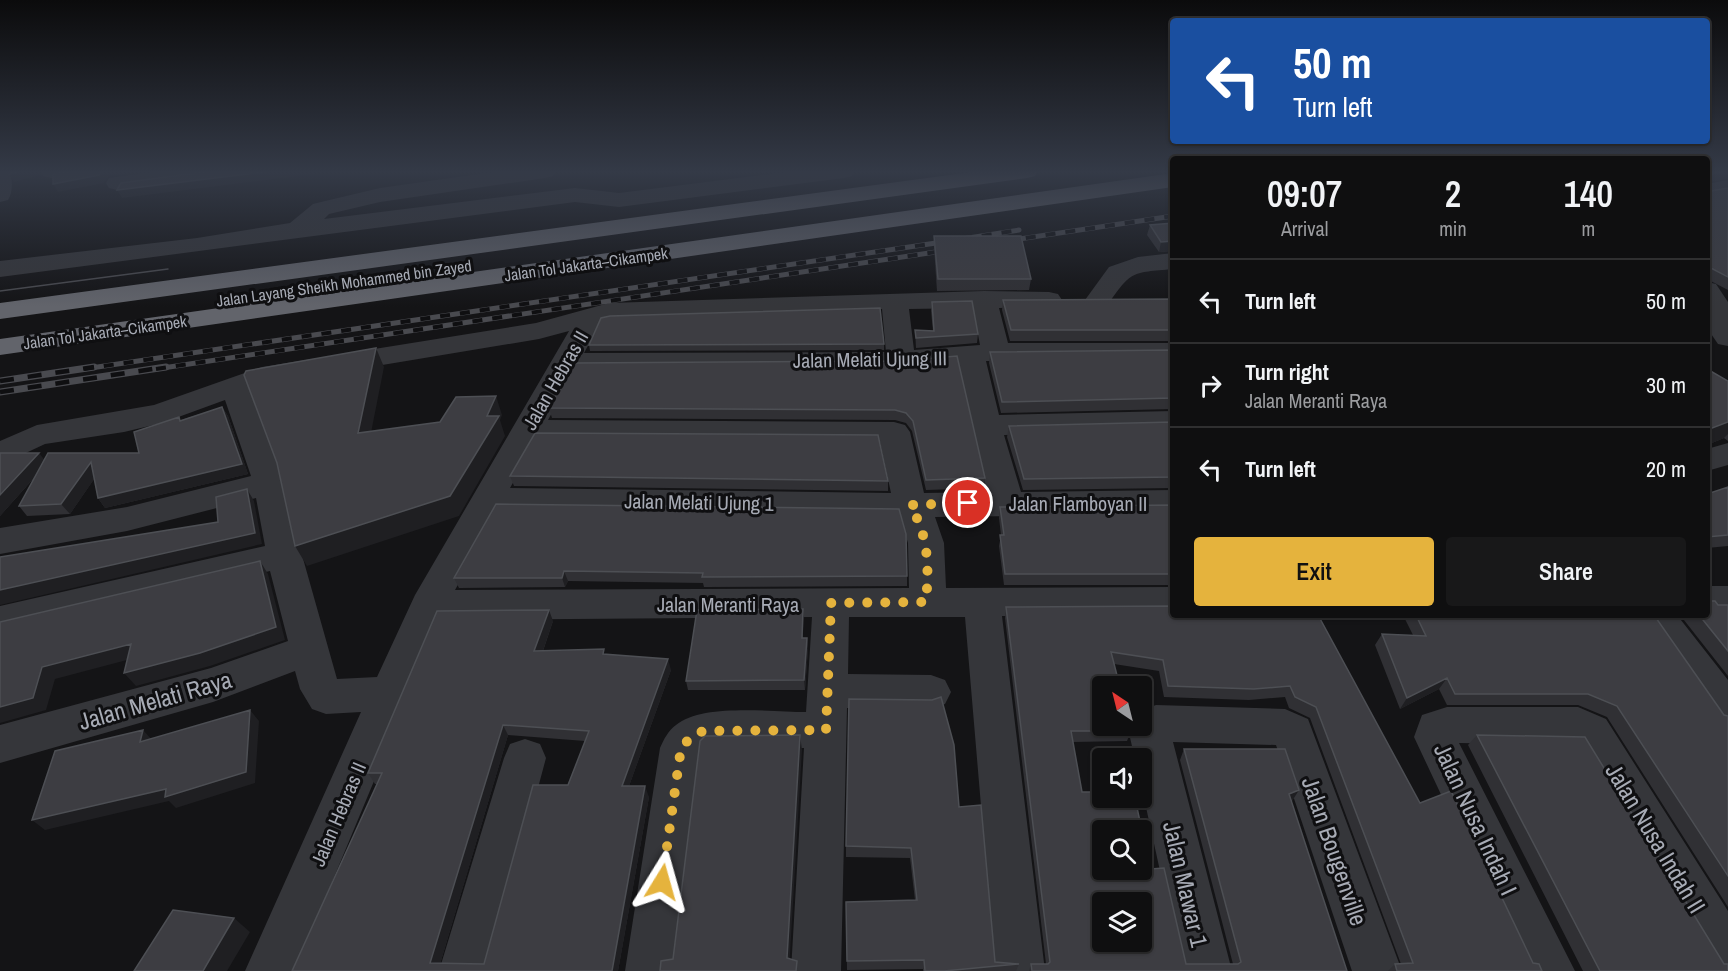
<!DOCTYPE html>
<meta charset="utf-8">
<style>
body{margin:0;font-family:"Archivo Narrow",sans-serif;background:#181819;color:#f1f3f6;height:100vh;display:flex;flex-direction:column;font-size:22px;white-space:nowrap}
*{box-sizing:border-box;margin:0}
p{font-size:20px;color:#9b9c9f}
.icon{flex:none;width:33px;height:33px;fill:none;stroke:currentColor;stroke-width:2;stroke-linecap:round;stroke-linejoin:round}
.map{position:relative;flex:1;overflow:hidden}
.drawer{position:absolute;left:1170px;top:156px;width:540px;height:462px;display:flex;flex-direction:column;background:#0f0f10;border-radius:6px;box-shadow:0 2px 4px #0004,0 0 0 2px #2f2f30}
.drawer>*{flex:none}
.banner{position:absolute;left:1170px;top:18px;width:540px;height:126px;border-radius:6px;box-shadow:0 2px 4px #0004,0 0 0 2px #2f2f30;background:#1a4fa0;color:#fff;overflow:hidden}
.needle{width:39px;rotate:325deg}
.tools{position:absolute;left:1092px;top:676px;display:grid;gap:12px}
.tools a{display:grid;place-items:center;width:60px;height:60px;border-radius:6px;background:#0f0f10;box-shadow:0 2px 4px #0004,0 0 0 2px #2f2f30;font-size:30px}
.pin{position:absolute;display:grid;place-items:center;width:51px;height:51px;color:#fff;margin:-26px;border:3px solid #fff;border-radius:50%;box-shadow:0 2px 6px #0007}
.me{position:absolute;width:66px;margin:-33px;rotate:8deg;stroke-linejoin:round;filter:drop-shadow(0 0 4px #0008)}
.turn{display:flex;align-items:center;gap:21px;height:126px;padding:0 24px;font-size:27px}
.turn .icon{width:78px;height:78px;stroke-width:2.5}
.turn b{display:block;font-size:42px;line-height:51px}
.eta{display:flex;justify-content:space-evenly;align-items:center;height:102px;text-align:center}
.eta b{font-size:36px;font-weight:600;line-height:42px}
.button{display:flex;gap:12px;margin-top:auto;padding:12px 24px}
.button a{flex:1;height:69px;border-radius:6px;background:#e5b33d;color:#111;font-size:24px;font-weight:600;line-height:69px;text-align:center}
.button a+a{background:#181819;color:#f1f3f6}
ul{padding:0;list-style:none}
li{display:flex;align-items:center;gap:18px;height:84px;padding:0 24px;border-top:2px solid #2f2f30}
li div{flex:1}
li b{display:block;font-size:22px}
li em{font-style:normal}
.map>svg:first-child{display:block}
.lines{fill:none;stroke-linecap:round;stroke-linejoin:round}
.minor{fill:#35363a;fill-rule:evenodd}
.highway{fill:#62646b;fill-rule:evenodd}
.tram{stroke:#494a4f;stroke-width:1.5}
.rail-far1-casing{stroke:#494a4f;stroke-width:5}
.rail-casing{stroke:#494a4f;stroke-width:7}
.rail-far1{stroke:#0f0f11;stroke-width:4;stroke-dasharray:10;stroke-linecap:butt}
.rail{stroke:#0f0f11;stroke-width:4.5;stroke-dasharray:14;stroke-linecap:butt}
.wall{fill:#303034;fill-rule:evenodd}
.shaded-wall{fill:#1f1f22}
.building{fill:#3d3d42;stroke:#4d4f54;stroke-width:1.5;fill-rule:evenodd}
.route{stroke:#e5b33d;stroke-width:10;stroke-dasharray:0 18}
.labels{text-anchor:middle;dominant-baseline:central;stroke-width:6;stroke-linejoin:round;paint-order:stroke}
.far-street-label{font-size:16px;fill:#a7abb5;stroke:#0f0f11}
.street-label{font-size:20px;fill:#a7abb5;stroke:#0f0f11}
.near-street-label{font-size:24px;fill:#a7abb5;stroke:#0f0f11}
</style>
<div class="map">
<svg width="1728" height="971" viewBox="0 0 1728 971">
<rect width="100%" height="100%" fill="#141416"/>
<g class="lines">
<path class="minor" d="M0,171H9C13,178 13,193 8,200L0,202Z
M40,171H84L81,176L60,180L43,176Z
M160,171H222L219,176L211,178L117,190L109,188L106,183L109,178Z
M500,171H556L553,176L545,178L380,202L329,214L324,219L575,188L619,193L793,171H855L852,176L844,178L619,207L575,202L0,277V261L197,238L290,223L313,204L321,202L380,188Z
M1728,180V194L1707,198V184Z
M1173,253V269C1131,273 1132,270 1107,306L1098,308L1089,306L1085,300L1109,267L1138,257Z
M1707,282L1716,284L1728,302V346L1718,344L1707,328Z
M984,291L1049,292L1058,294L1062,300L1058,306L999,308L1008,343H1173V359L986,361L999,415L1173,411V431L1004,435L1021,492L1173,490V514L935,517L944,543L946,588L1173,587V615L1002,616L1045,971H995L965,617H849L848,674L931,675L945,680L951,692L945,704L931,709L847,708L841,971H791L804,748L707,749L701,755L675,971H625L660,748C664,739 668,731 676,725C702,703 772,712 806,712L812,617L441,620L295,971H245L361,712L326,714L312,709L300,689L295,671L213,702L0,763V725L211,668L288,641L270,571L0,636V606L265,546L256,498L127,531L0,554V528L127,507L251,476L225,400L162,423L124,432L45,444L0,465V441L37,425L154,405L262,367L536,323L609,303ZM973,308L980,345L914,350L909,309ZM882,309L886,352L584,353L601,322L611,319ZM569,331L415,595L377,677L337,679L302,555L286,483L251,390L268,384L539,339ZM958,364L987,492L924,493L910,432L905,425L894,422L548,420L575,371L901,369ZM537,440L880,442L891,493L510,488ZM498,512L900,517L908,543L909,588L455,590Z
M1728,443V465L1707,471V449Z
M1707,586H1728V614H1707Z
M1637,615H1677L1728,680V729L1714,724Z
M1156,705L1285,709L1308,719L1402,971H1352L1276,745L1173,742L1232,971H1182L1142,789V759H1135L1128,729L1130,726H1142V710Z
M1447,707H1578L1606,719L1728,911V971H1709L1576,745L1459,743L1575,971H1524L1414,737L1422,715Z
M525,739L540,744L546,758L489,971H439L504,758L510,744Z"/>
<path class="highway" d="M979,171H1038L1035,176L1027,178L0,319V303Z
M1173,173V187L0,355V339Z"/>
<path class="tram" d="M0,291L168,269"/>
<defs>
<path id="rail-far1" d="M962,239L1019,230
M1006,241L1173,216
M84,369L936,243
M156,369L949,250"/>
<path id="rail" d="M0,381L94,367
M0,392L166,367"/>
</defs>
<use href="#rail-far1" class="rail-far1-casing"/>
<use href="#rail" class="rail-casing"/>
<use href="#rail-far1" class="rail-far1"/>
<use href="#rail" class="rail"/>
</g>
<path class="wall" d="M1707,171L1711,182V191L1728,188V290L1707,279Z
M1173,223V251L1159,252L1147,235L1150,225Z
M934,236L1031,279L1029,290L937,291L934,247Z
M1173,299V341H1010L1002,310L1003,300Z
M932,302L978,334L977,343L916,348L915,330L933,331L931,311Z
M884,344V350L590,351L589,345Z
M1173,350V409L1001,413L989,363L990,352Z
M901,361L985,478L984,488L926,490L912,431L906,423L895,420L552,418L549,408Z
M1707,369L1728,381V441L1724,438L1707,445Z
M222,407L228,416L248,474L105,508L98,498L94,479L70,514L27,516L19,506L34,478L0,516V453L44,460L139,453L181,420Z
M1173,422V488L1023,490L1007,437L1009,426Z
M510,476L888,481V491L514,486Z
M1728,487V546L1707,548V494Z
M496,504L907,576V586L704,587L703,583L568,581L565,587L459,588L454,578Z
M1173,505V585H1004L999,546L1001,535L999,518L1000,507Z
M1718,605H1728V676L1680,615H1707Z
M1006,607L1318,615L1420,803L1533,963L1542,971H1388L1395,964H1401L1310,718L1289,708L1285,697L1249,700L1164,697L1159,671L1114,664L1131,731L1127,741L1073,742L1082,792L1150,869L1186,964H1233L1180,760L1184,749L1299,790L1292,801H1291L1347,971H1029L1031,964H1046L1005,618Z
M803,609V638H807L808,648L805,690H688L686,681Z
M1403,615H1654L1724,715L1728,716V907L1607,717L1578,705H1447L1439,689L1400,709L1375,645L1382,634L1413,635Z
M553,621L543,651L605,654L671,670L629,786L649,797L618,971H292L377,784H375L368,773ZM508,735L585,741L568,785L484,964H440Z
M1477,735L1724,964L1728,971H1583L1468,745Z
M959,807L995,962L1019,964L1016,971H923V969L847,970L846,902L915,900L910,858L846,857V846Z"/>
<path class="shaded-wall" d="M21,171H38L40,175L14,182L9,174Z
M102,171H144L109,176L104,183L58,192L53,184Z
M273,171H332L313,174L122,198L117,190Z
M1728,171V179L1707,182L1711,174Z
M1173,241V251L1159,252L1161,242Z
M376,348L384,367L367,453L358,433Z
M496,396L502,415L500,420L505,436L459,516L307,566L295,546L487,416Z
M222,407L228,416L248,474L105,508L98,498Z
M1728,422V434L1724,438L1707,445V430Z
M39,453L47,463L0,516V495Z
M91,462L99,472L70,514L61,504Z
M247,489L254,501L262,544L0,605V590L255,533Z
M260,561L268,574L285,640L210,666L136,686L124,673Z
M564,571L568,581L565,587L562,578Z
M803,609L804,619L802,648V638Z
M549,610L553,621L539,662L534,651Z
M807,638L808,648L805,690L804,680Z
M131,644L142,656L55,679L46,710L0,723V707L42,667Z
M668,659L671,670L625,797L622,786Z
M1447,678L1439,689L1400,709L1407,698Z
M250,710L259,721L255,783L176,808L169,801L45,830L32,820L166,789Z
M503,725L508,735L438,971L430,963Z
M143,730L154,742H140Z
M800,735L802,750L789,971L787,958Z
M645,786L649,797L618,971H612Z
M1299,790L1292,801L1282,804L1289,794Z
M234,918L250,932L227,971H203Z"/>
<path class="building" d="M8,171H21L9,174Z
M73,171H102L99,175L53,184V174Z
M211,171H273L117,190L121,183Z
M1707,171H1727L1711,174V191L1728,188V277L1707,266Z
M1173,223V241L1161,242L1150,225Z
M934,236H1021L1031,279H938Z
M1173,299V330H1011L1003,300Z
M972,301L978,334L916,338L915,330L934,331L932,302Z
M880,308L884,344L589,345L601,318L610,316Z
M376,348L358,433L440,422L456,397L496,396L487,416H499L450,496L295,546L277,463L244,375L246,371Z
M1173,350V398L1002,402L990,352Z
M957,356L985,478L926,480L913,421L906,413L895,410L549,408L574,363L901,361Z
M1707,369L1728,381V422L1707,430Z
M222,407L242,464L98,498L91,462L61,504L19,506L48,453H139L134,432L179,417L180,421Z
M1173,422V477L1024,479L1009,426Z
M535,433L878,435L888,481L510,476Z
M0,453H39L0,495Z
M1728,487V535L1707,537V494Z
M247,489L255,533L0,590V557L218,522L216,497Z
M496,504L899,509L906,534L907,576L702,577L703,573L564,571L562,578H454Z
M1173,505V574H1005L1000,535H1004L1000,507Z
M260,561L276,627L200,653L124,673L131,644L42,667L33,698L0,707V622Z
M1707,601H1715L1718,605H1728V651L1699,615H1707Z
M1173,606V615H1318L1420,803L1451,791L1533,963L1539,964L1542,971H1397L1395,964L1413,963L1316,707L1295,697L1290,686L1254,689L1168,686L1163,660L1111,652L1120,687H1102V726H1129L1131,731H1071L1082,792H1102V798H1135L1150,869L1164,868L1186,964H1238L1241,962L1184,749H1285L1299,790L1289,794L1347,971H1032L1031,964H1048L1050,962L1006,607ZM1102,831H1142V870H1102ZM1102,903H1142V942H1102Z
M803,609L802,638H807L804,680L686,681L697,610Z
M549,610L534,651L604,649L603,654L668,659L622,786H645L612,971H292L382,773H368L437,611ZM503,725L589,731L568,785H533L484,964L430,963Z
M1416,615H1654L1724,715L1728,716V876L1617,706L1588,694H1455L1447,678L1407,698L1382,634L1426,636Z
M941,697L954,745L959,807L981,805L995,962L1019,964L944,971H925L924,960L847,961L846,902L917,900L911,848L846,846L849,699L932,700Z
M250,710L246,772L165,797L166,789L32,820L55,751L143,730L140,742Z
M800,735L787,958L797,961L796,971H660L661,961L673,959L700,741L705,736Z
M1477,735L1585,737L1724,964H1728V971H1600Z
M173,910L234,918L203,971H134Z"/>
<linearGradient id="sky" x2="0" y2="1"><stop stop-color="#0b0b0c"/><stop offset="0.56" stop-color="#343a47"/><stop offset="1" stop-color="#343a47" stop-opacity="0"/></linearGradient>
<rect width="1728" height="307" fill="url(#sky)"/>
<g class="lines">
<path class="route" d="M662,882L681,748L691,737L703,731L826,730L831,603L926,602C929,567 929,536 910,505L968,503"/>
</g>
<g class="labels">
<g class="far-street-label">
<text transform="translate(586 264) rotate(-8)">Jalan Tol Jakarta–Cikampek</text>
<text transform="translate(344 283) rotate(-8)">Jalan Layang Sheikh Mohammed bin Zayed</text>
<text transform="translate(105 332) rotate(-8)">Jalan Tol Jakarta–Cikampek</text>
</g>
<g class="street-label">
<text transform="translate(870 359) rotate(-1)">Jalan Melati Ujung III</text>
<text transform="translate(555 380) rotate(-60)">Jalan Hebras II</text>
<text transform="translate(699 502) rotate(1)">Jalan Melati Ujung 1</text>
<text x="1078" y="503">Jalan Flamboyan II</text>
<text x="728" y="604">Jalan Meranti Raya</text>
<text transform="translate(338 814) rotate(-67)">Jalan Hebras II</text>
</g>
<g class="near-street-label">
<text transform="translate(155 700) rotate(-16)">Jalan Melati Raya</text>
<text transform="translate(1476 819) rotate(65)">Jalan Nusa Indah I</text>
<text transform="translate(1656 838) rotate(59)">Jalan Nusa Indah II</text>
<text transform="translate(1335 851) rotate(71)">Jalan Bougenville</text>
<text transform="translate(1186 884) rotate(77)">Jalan Mawar 1</text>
</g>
</g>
</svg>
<div class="tools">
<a><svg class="needle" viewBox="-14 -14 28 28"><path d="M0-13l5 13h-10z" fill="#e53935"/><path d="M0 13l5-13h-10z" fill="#9b9c9f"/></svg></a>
<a><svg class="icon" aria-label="sound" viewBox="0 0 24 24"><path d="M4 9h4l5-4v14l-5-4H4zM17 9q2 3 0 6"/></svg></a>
<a><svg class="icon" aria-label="search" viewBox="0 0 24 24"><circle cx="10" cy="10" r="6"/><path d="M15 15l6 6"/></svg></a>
<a><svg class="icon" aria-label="layers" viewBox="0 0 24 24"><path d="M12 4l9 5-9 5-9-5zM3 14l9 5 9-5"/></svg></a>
</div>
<div class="pin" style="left:968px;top:503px;background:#d93025"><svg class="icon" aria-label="arrive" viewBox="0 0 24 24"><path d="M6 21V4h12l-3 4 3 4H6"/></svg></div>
<svg class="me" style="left:662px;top:882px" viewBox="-20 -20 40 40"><path d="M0-17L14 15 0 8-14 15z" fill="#e5b33d" stroke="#fff" stroke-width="4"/></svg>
<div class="banner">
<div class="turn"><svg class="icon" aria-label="left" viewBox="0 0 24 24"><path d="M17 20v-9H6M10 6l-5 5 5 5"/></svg><div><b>50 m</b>Turn left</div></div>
</div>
<section class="drawer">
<div class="eta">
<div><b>09:07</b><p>Arrival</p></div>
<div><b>2</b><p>min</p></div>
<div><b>140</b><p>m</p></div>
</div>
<ul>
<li><svg class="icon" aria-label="left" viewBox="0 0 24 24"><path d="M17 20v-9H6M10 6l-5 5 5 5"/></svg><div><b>Turn left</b></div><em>50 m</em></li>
<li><svg class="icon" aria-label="right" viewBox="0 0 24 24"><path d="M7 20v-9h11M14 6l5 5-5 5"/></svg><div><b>Turn right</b><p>Jalan Meranti Raya</p></div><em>30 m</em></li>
<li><svg class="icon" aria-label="left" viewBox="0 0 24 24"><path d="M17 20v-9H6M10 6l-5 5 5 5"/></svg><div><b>Turn left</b></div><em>20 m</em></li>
</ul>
<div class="button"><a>Exit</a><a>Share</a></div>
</section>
</div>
